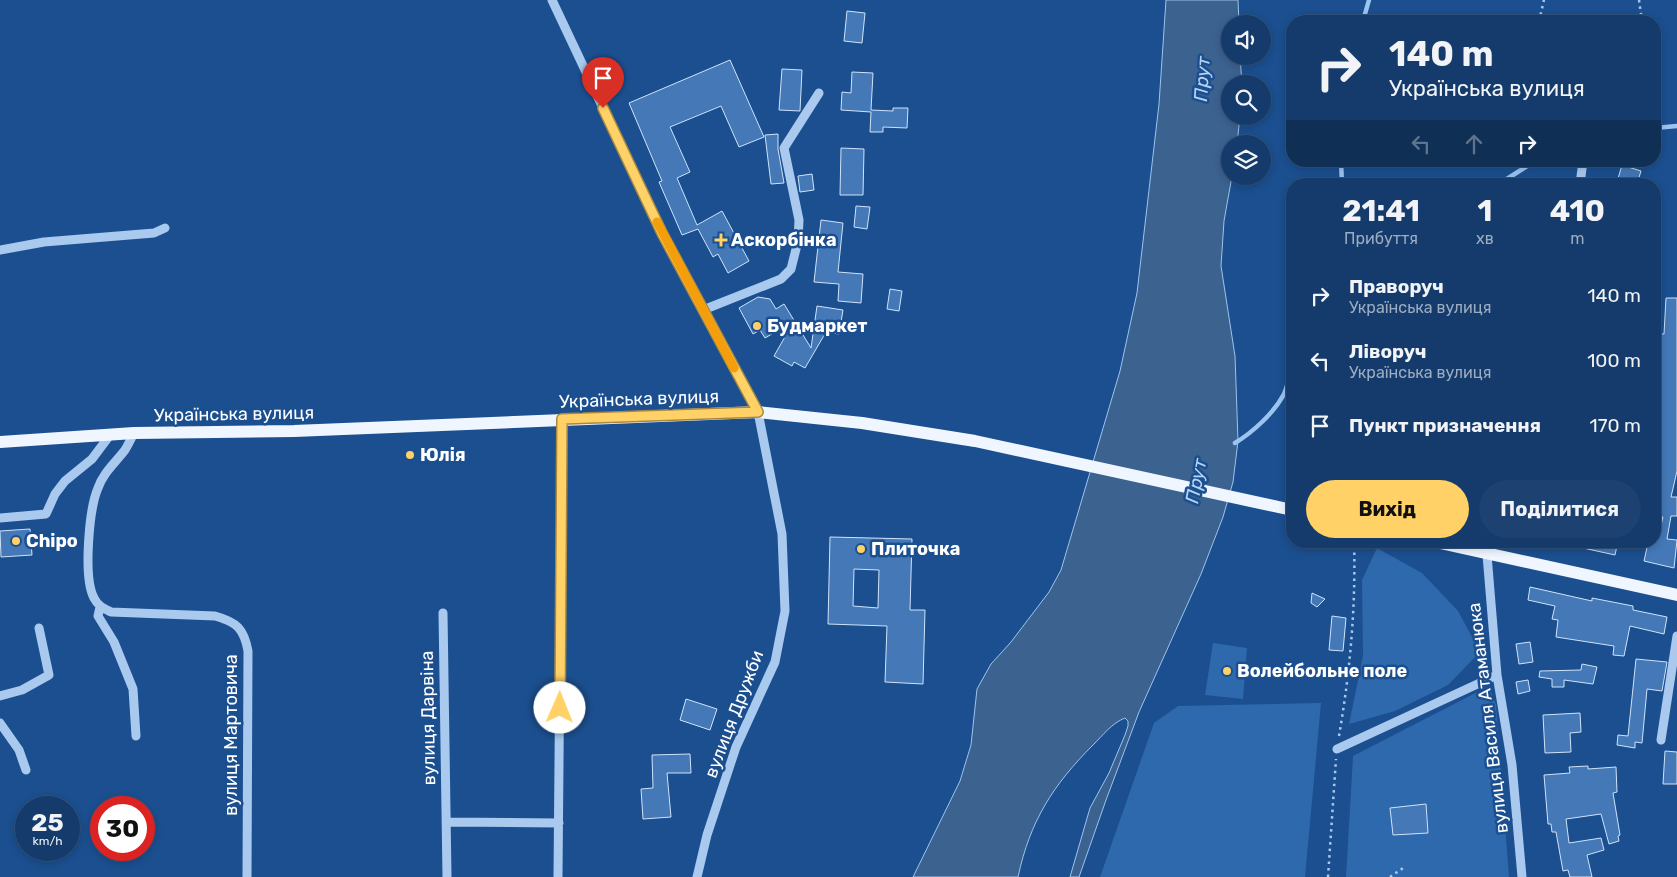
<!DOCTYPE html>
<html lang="uk">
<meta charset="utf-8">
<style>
body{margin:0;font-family:Rubik,sans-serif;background:#1d4271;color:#f1f3f6;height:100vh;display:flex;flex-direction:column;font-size:19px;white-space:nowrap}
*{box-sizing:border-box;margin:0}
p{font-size:16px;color:#9dadc1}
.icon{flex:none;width:28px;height:28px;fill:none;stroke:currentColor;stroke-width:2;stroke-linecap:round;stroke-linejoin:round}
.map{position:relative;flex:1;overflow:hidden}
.side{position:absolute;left:1286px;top:178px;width:375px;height:370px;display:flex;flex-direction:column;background:#143b6b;border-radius:20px;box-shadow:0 2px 8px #0003,0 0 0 1px #33557e}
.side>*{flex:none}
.hud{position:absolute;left:1286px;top:15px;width:375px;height:152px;border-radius:20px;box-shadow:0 2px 8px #0003,0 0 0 1px #33557e;background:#143b6b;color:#f1f3f6;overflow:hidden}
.controls{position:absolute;left:1221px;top:15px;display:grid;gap:10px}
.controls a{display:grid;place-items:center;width:50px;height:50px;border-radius:50%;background:#143b6b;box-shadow:0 2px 8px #0003,0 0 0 1px #33557e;font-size:25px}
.speed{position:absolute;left:15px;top:796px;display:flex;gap:10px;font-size:25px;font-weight:700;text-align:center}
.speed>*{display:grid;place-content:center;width:65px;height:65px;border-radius:50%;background:#143b6b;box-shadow:0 2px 8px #0003,0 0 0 1px #33557e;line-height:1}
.speed small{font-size:12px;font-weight:400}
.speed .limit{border:8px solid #d22;background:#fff;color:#111}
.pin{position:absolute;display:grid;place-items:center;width:42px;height:42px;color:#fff;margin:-51px -21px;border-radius:50% 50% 50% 0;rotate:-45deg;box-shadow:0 0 5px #0007}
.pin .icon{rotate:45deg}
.me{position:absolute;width:55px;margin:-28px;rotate:1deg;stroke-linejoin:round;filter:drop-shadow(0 0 4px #0008)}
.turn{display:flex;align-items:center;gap:18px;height:105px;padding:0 20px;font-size:22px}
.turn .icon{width:65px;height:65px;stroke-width:2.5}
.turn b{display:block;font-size:35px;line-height:42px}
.lanes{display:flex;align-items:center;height:48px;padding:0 20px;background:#0003;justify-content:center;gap:25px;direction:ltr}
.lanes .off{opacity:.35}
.eta{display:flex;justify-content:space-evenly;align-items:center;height:85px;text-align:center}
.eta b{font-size:30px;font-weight:700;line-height:35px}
.action{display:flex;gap:10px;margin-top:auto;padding:10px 20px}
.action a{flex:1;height:58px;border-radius:30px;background:#ffd166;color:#111;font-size:20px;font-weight:700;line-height:58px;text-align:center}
.action a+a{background:#1d4271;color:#f1f3f6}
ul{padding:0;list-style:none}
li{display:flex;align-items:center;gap:15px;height:65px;padding:0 20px}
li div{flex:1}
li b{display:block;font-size:19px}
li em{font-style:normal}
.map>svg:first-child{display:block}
.green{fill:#2e69ad}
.water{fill:#3c6290;stroke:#9cc4f0}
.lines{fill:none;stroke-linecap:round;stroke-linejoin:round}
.stream{stroke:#9cc4f0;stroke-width:4.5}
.building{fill:#4478b7;stroke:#cfe3fa;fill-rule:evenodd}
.path{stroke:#a9c9ee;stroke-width:2.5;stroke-dasharray:2.5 4;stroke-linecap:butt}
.minor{stroke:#a9c9ee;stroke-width:9}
.major{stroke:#f0f6ff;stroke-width:12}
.route-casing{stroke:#a68842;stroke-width:12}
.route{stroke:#ffd166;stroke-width:9}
.slow{stroke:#f59e0b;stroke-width:9}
.poi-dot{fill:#ffd166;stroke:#1b4f8f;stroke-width:2}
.labels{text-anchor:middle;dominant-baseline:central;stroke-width:5;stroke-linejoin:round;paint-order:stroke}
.poi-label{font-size:18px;font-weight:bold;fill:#fff;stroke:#1b4f8f;text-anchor:start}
.street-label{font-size:18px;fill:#fff;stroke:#1b4f8f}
.water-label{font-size:19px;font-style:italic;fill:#b5d3f5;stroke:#1b4f8f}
</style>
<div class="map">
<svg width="1677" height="877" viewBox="0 0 1677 877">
<rect width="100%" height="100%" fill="#1b4f8f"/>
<path class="green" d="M1377,548L1422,573L1458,611L1480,652L1448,685L1395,711L1349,724L1363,656L1362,580Z
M1213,643L1247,648L1243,699L1205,695Z
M1489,686L1496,705L1509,877H1346L1353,756Z
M1321,703L1305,877H1100L1154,723L1178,706Z"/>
<path class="water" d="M1166,0H1238L1239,24H1230V56H1240L1242,84H1230V116H1240L1237,144H1230V176H1232L1224,221L1221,266L1235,356L1238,441L1233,482L1223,517L1201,574L1139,712L1106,800L1079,877H1070L1090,808L1109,773L1125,735L1128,726V721L1125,718C1112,723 1103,735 1093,745C1053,785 1030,821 1018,877H913L960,781L971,745L977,689L991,664L1011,642L1049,592L1061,570L1120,371L1137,293L1159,104Z"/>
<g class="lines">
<path class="stream" d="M1363,21L1369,0
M1655,128L1677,126
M1341,161L1342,184
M1499,184L1535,161
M1235,443C1253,432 1274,413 1284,394C1287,387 1289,379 1292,371"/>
</g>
<path class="building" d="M847,11L865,13L862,43L844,41Z
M730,60L764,137L739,147L721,106L670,127L690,172L677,178L697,225L722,211L749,261L728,273L718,254L713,257L698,229L682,235L659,182L662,181L629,103Z
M782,69L802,70L800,111L779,110Z
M852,72L873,73L871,110L893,111V108H908L907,128L883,127V132H870L871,112L841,110L842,92L851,93Z
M778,134V149L784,183L771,184L765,135Z
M841,148L864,149L863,195H840Z
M1622,165L1641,171L1637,184H1624L1617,182Z
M812,174L814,190L800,192L798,176Z
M856,206L870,207L867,229L854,227Z
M821,220L843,223L838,272L863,274L861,303L838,301L839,284L814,282Z
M890,289L902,291L899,311L887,309Z
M758,297L770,299L776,309L784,304L811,348L817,306L843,310L839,334L826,332L805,368L794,362L792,366L774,356L794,321L765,338L760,330L753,334L739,308Z
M1666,298H1677V471L1671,497H1677V516H1671L1667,539L1677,540L1674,568L1644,561L1648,543L1651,544L1652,541H1657L1663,517L1655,515V372L1656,362H1659V334H1664Z
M30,529L32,555L1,557L0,531Z
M830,537L912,539L910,610H925L923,684L885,682L887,626L828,624ZM854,569L879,570L878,608L853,606Z
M1575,541H1618L1615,555L1574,546Z
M1530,587L1592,601V598L1633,606V610L1667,617L1664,634L1630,626L1624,656L1613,655L1614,646L1556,637L1558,620L1552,619L1555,606L1528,600Z
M1312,593L1325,599L1317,607L1311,603Z
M1332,616L1346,618L1343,651L1329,650Z
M1530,642L1533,662L1519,664L1516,644Z
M1636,659L1667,662L1662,691L1647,689L1642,743L1635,742V748L1617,745L1618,735L1628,736Z
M1582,664L1597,667L1593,684L1564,680V687H1552V679L1539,677L1540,671L1581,670Z
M1528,680L1530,691L1518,694L1516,682Z
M686,699L717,709L710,730L680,720Z
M1580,713L1581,732L1570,733L1571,752L1545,753L1543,715Z
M1665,751L1677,752V784H1663Z
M690,754L691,773H667L671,817L643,819L641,789L653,788L652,755Z
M1588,766V769L1616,767L1617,792L1613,793L1620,835L1618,836L1619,841L1609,844L1601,814L1566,819L1569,843L1601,838L1604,850L1587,855L1592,877H1570L1568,870L1563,871L1556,832H1552L1551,824H1548L1544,775L1570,773L1569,767Z
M1426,804L1428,833L1393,835L1390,808Z"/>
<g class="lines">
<path class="path" d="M1639,0L1642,21
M1539,21L1544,0
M1339,736C1350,672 1356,607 1354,541
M1328,877L1336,759
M1390,877L1406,866"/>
<path class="minor" d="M552,0L662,233L758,412L782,534L785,611L775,662L736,747L707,835L697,877
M1580,184L1583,161
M0,250L44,242L154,233L165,228
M703,310L781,279L791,269L798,241L799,220L784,148L819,93
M134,433C131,439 128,445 125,450C115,463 103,473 98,488C89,509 83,578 94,598C98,606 103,608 111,612L215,616C237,622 244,629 248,651L247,877
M0,518L46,514L55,494L65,481L92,459L110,435
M1487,555L1497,675L1512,765L1522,877
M100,607L98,616L114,642L133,689L136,736
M443,613L447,877
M0,696L22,690L49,675L39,628
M0,723L19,750L26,770
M1661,740L1677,636
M1337,749L1497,675
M446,822L559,823
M558,877L562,419"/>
<path class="major" d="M0,442L134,433L294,431L758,412L862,423L975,441L1292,510
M1431,541L1677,595"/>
</g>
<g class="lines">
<defs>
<path id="route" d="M560,708L562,419L758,412L662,233L603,108"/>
</defs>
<use href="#route" class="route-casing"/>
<use href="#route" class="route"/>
<path class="slow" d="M657,222L734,368"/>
</g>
<g class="poi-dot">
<path d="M718.5 232.5h5v5h5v5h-5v5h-5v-5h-5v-5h5z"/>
<circle cx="757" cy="326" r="5"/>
<circle cx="410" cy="455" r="5"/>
<circle cx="16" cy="541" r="5"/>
<circle cx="861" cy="549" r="5"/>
<circle cx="1227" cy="671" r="5"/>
</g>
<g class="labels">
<g class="poi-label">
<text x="731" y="240">Аскорбінка</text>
<text x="767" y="326">Будмаркет</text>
<text x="420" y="455">Юлія</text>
<text x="26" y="541">Chipo</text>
<text x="871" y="549">Плиточка</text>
<text x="1237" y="671">Волейбольне поле</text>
</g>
<g class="street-label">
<text transform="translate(639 399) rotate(-2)">Українська вулиця</text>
<text transform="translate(234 414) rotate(-1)">Українська вулиця</text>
<text transform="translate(734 714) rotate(-69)">вулиця Дружби</text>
<text transform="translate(428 718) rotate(-91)">вулиця Дарвіна</text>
<text transform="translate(1488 718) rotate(-97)">вулиця Василя Атаманюка</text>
<text transform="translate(231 735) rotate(-90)">вулиця Мартовича</text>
</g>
<g class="water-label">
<text transform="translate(1202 79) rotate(-86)">Прут</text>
<text transform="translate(1196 481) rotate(-79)">Прут</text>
</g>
</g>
</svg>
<div class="controls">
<a><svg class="icon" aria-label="sound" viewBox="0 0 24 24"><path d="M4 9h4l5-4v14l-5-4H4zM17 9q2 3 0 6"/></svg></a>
<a><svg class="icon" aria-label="search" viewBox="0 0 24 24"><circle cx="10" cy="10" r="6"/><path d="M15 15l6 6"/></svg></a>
<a><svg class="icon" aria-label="layers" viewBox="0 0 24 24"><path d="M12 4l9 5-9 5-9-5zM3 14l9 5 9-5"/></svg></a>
</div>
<div class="speed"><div>25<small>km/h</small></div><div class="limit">30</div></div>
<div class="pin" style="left:603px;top:108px;background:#d93025"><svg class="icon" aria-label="arrive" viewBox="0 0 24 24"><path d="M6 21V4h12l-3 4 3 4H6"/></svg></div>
<svg class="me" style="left:560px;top:708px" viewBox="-20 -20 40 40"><circle r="19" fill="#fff"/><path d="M0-13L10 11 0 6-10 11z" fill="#ffd166"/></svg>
<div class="hud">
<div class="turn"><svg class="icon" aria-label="right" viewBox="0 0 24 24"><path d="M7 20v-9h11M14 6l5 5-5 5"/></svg><div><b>140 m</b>Українська вулиця</div></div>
<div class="lanes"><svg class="icon off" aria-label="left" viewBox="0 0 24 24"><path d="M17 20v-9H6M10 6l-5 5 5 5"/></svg><svg class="icon off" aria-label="ahead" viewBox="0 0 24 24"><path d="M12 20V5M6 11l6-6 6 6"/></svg><svg class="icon" aria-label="right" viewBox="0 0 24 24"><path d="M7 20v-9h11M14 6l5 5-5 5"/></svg></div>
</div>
<section class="side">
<div class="eta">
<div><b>21:41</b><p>Прибуття</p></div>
<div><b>1</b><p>хв</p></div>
<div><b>410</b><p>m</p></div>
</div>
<ul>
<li><svg class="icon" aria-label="right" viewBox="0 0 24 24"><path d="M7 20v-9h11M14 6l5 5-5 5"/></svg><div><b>Праворуч</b><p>Українська вулиця</p></div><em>140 m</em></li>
<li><svg class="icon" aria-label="left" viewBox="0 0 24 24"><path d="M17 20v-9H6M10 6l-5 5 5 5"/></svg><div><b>Ліворуч</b><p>Українська вулиця</p></div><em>100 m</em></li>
<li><svg class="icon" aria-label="arrive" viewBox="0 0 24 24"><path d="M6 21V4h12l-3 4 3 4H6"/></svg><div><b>Пункт призначення</b></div><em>170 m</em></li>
</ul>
<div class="action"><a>Вихід</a><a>Поділитися</a></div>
</section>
</div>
